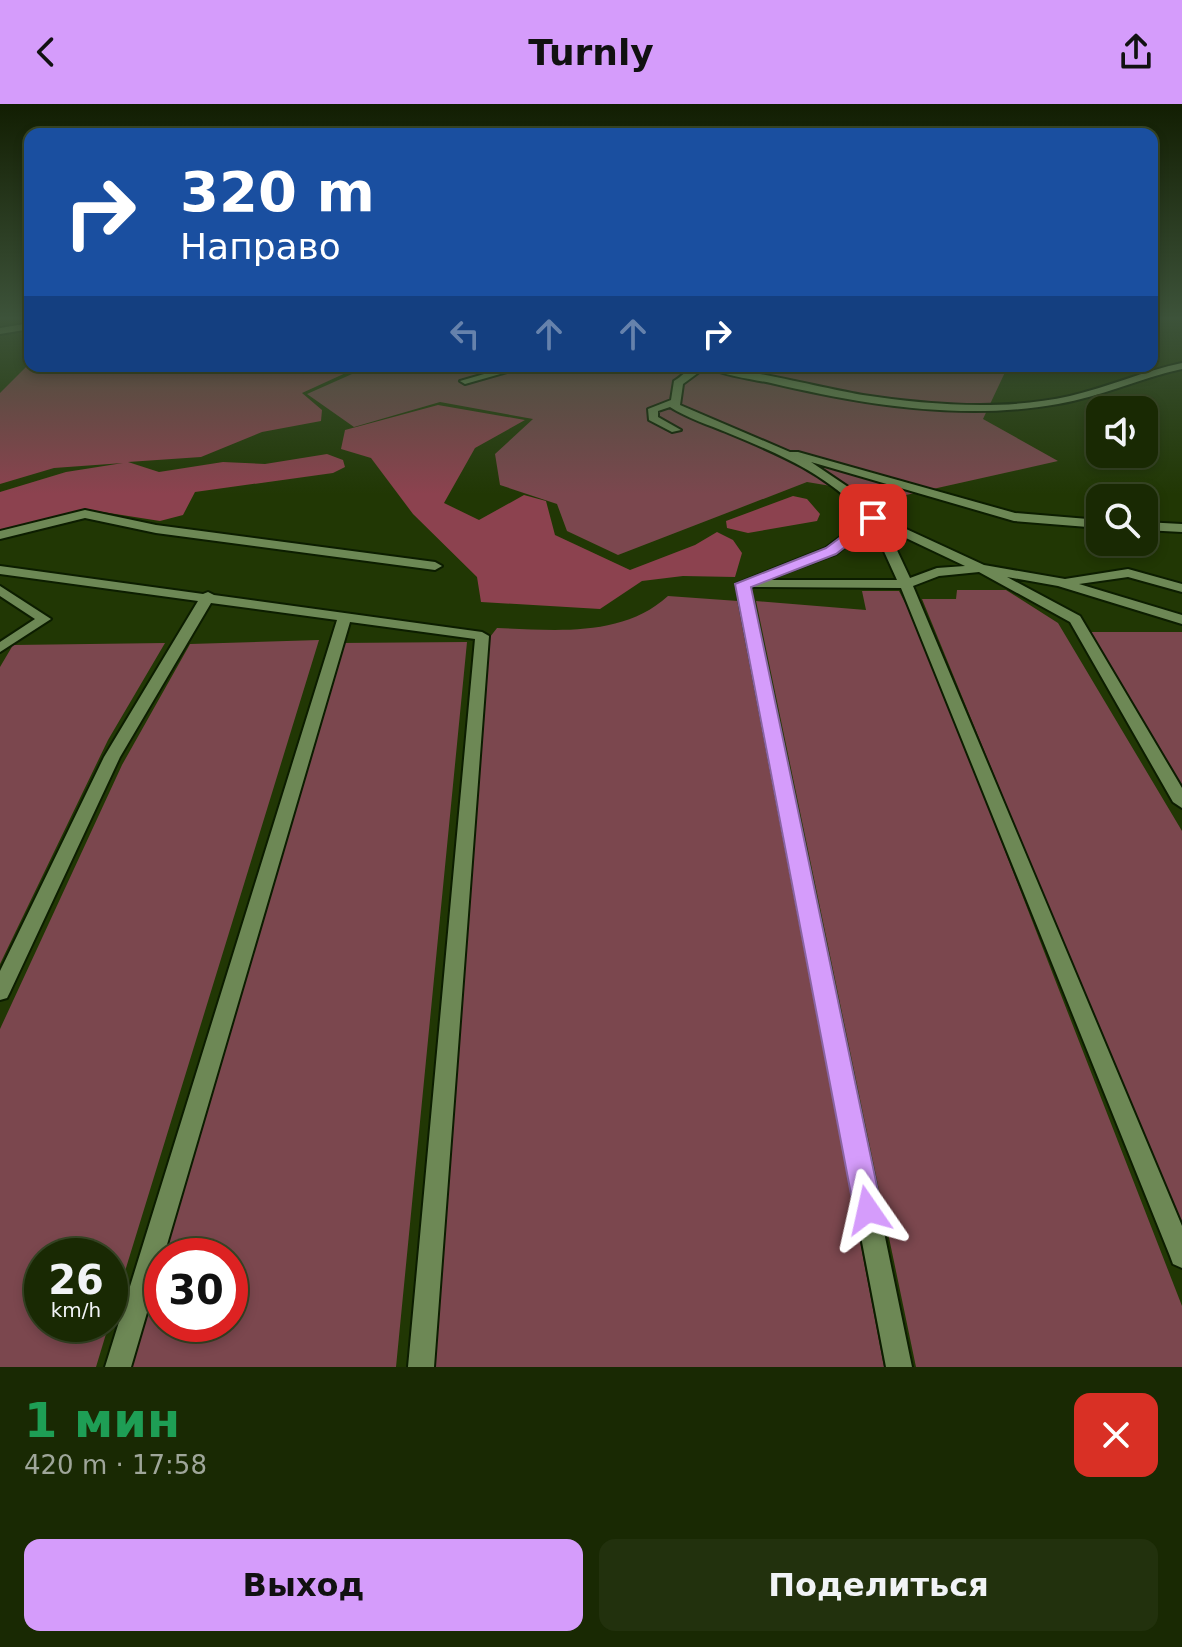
<!DOCTYPE html>
<html lang="ru">
<meta charset="utf-8">
<style>
body{margin:0;font-family:"DejaVu Sans",sans-serif;background:#22310d;color:#f1f3f6;height:100vh;display:flex;flex-direction:column;font-size:30px;white-space:nowrap}
*{box-sizing:border-box;margin:0}
p{font-size:26px;color:#9fa69a}
.icon{flex:none;width:44px;height:44px;fill:none;stroke:currentColor;stroke-width:2;stroke-linecap:round;stroke-linejoin:round}
.map{position:relative;height:1263px;overflow:hidden}
.sheet{display:flex;flex-direction:column;background:#192903;flex:1}
.sheet>*{flex:none}
.hud{position:absolute;left:24px;top:24px;width:1134px;height:244px;border-radius:16px;box-shadow:0 4px 12px #0003,0 0 0 2px #374525;background:#1a4fa0;color:#fff;overflow:hidden}
.tools{position:absolute;left:1086px;top:292px;display:grid;gap:16px}
.tools a{display:grid;place-items:center;width:72px;height:72px;border-radius:16px;background:#192903;box-shadow:0 4px 12px #0003,0 0 0 2px #374525;font-size:40px}
.speed{position:absolute;left:24px;top:1134px;display:flex;gap:16px;font-size:40px;font-weight:700;text-align:center}
.speed>*{display:grid;place-content:center;width:104px;height:104px;border-radius:50%;background:#192903;box-shadow:0 4px 12px #0003,0 0 0 2px #374525;line-height:1}
.speed small{font-size:20px;font-weight:400}
.speed .limit{border:12px solid #d22;background:#fff;color:#111}
.pin{position:absolute;display:grid;place-items:center;width:68px;height:68px;color:#fff;margin:-34px;border-radius:16px;box-shadow:0 4px 12px #0006}
.me{position:absolute;width:88px;margin:-44px;rotate:349deg;stroke-linejoin:round;filter:drop-shadow(0 0 6px #0008)}
.turn{display:flex;align-items:center;gap:28px;height:168px;padding:0 24px;font-size:36px}
.turn .icon{width:104px;height:104px;stroke-width:2.5}
.turn b{display:block;font-size:56px;line-height:68px}
.lanes{display:flex;align-items:center;height:76px;padding:0 24px;background:#0003;justify-content:center;gap:40px;direction:ltr}
.lanes .off{opacity:.35}
.round{display:grid;place-items:center;flex:none;width:84px;height:84px;border-radius:16px;background:#22310d}
.head{display:flex;align-items:center;justify-content:space-between;height:136px;padding:0 24px}
h1{font-size:48px;font-weight:700;line-height:60px;color:#1e9e55}
.cta{display:flex;gap:16px;margin-top:auto;padding:16px 24px}
.cta a{flex:1;height:92px;border-radius:16px;background:#d59cfb;color:#111;font-size:32px;font-weight:700;line-height:92px;text-align:center}
.cta a+a{background:#22310d;color:#f1f3f6}
header{display:flex;justify-content:space-between;align-items:center;height:104px;padding:0 24px;background:#d59cfb;color:#111;font-size:36px;font-weight:700}
.map>svg:first-child{display:block}
.green{fill:#7b474e;fill-rule:evenodd}
.forest{fill:#8c424f}
.lines{fill:none;stroke-linecap:round;stroke-linejoin:round}
.minor-casing{stroke:#0c1d00;stroke-width:4}
.minor{fill:#6d8855;fill-rule:evenodd}
.route{fill:#d59cfb;stroke:#8a65a3;stroke-width:2}
</style>
<header><svg class="icon" aria-label="back" viewBox="0 0 24 24"><path d="M15 5l-7 7 7 7"/></svg>Turnly<svg class="icon" aria-label="share" viewBox="0 0 24 24"><path d="M12 15V3M7 8l5-5 5 5M5 13v7h14v-7"/></svg></header>
<div class="map">
<svg width="1182" height="1263" viewBox="0 0 1182 1263">
<rect width="100%" height="100%" fill="#213704"/>
<path class="green" d="M370,262H1008L983,315L1058,357L897,393L807,378L618,451L567,427L557,400L500,381L495,350L533,315L440,298L354,323L307,290Z
M957,486H1006L1058,519L1182,727V1129L922,495H956Z
M862,487H899L919,526L1182,1202V1263H916L756,497L866,506Z
M668,492L738,497L884,1263H421L490,533L497,524C554,526 622,534 668,492Z
M1089,528H1182V686Z
M319,536L110,1216V1152H42V1220H109L96,1263H0V925L122,661L190,540Z
M467,538L396,1263H124L338,539ZM162,1152H230V1220H162Z
M165,539L108,636L0,860V563L13,541Z"/>
<path class="forest" d="M30,259V262H361L302,289L322,306L321,317L262,328L201,353L128,358L159,368L223,358L265,360L327,350L343,356L345,363L333,369L195,388L183,411L160,417L90,406L0,428V388L66,368L123,359L54,364L0,380V289Z
M438,301L525,316L475,344L444,399L479,416L524,391L546,397L555,431L630,466L695,441L717,428L733,436L742,449L735,473L683,472L642,477L600,505L481,498L477,473L413,410L371,354L341,345L345,326Z
M793,392L807,395L820,410L817,417L748,429L727,424L726,417Z"/>
<g class="lines">
<defs>
<path id="minor" d="M30,219V225L0,230V224Z
M1182,259V265C1140,274 1101,293 1058,300C963,317 864,301 771,279C751,275 725,272 706,263L683,280L680,301L790,348H798L1015,409L1100,416V424L1014,417L811,358L860,391L878,412L984,461L1065,475L1128,465L1182,480V488L1128,473L1079,480L1182,511V520L1058,482L1007,473L1080,512L1182,684V704L1173,698L1070,518L979,468L939,472L913,482L1182,1122V1164L1173,1160L1170,1152L901,484L750,483L912,1263H886L736,480L826,444L866,413C829,371 779,350 728,329C709,321 687,314 670,303L658,307V313L681,326L672,328L649,316L648,305L671,296L674,277C681,273 688,265 695,263C713,256 834,287 863,291C930,301 1003,307 1070,292C1108,283 1144,267 1182,259ZM872,421L897,476H766L836,450ZM887,425L965,462L937,464L910,474Z
M512,262H528L465,280L460,277Z
M85,406L156,421L435,458L442,462L435,466L156,429L85,414L0,435V427Z
M1144,418L1182,420V428L1144,426Z
M0,462L203,490L208,488L214,491L482,528L489,532L434,1263H408L475,535L350,518L131,1263H105L337,516L211,499L120,653L10,888L7,894L0,896V867L104,653L198,497L0,470Z
M0,482L51,515L0,548V538L35,515L0,492Z"/>
</defs>
<use href="#minor" class="minor-casing"/>
<use href="#minor" class="minor"/>
</g>
<linearGradient id="sky" x2="0" y2="1"><stop stop-color="#121e02"/><stop offset="0.55" stop-color="#3d533a"/><stop offset="1" stop-color="#3d533a" stop-opacity="0"/></linearGradient>
<rect width="1182" height="390" fill="url(#sky)"/>
<path class="route" d="M873,409L880,414L878,417L836,450L751,483L882,1106L877,1115L868,1119L858,1115L854,1106L735,480L826,444Z"/>
</svg>
<div class="tools">
<a><svg class="icon" aria-label="sound" viewBox="0 0 24 24"><path d="M4 9h4l5-4v14l-5-4H4zM17 9q2 3 0 6"/></svg></a>
<a><svg class="icon" aria-label="search" viewBox="0 0 24 24"><circle cx="10" cy="10" r="6"/><path d="M15 15l6 6"/></svg></a>
</div>
<div class="speed"><div>26<small>km/h</small></div><div class="limit">30</div></div>
<div class="pin" style="left:873px;top:414px;background:#d93025"><svg class="icon" aria-label="arrive" viewBox="0 0 24 24"><path d="M6 21V4h12l-3 4 3 4H6"/></svg></div>
<svg class="me" style="left:868px;top:1106px" viewBox="-20 -20 40 40"><path d="M0-17L14 15 0 8-14 15z" fill="#d59cfb" stroke="#fff" stroke-width="4"/></svg>
<div class="hud">
<div class="turn"><svg class="icon" aria-label="right" viewBox="0 0 24 24"><path d="M7 20v-9h11M14 6l5 5-5 5"/></svg><div><b>320 m</b>Направо</div></div>
<div class="lanes"><svg class="icon off" aria-label="left" viewBox="0 0 24 24"><path d="M17 20v-9H6M10 6l-5 5 5 5"/></svg><svg class="icon off" aria-label="ahead" viewBox="0 0 24 24"><path d="M12 20V5M6 11l6-6 6 6"/></svg><svg class="icon off" aria-label="ahead" viewBox="0 0 24 24"><path d="M12 20V5M6 11l6-6 6 6"/></svg><svg class="icon" aria-label="right" viewBox="0 0 24 24"><path d="M7 20v-9h11M14 6l5 5-5 5"/></svg></div>
</div>
</div>
<section class="sheet">
<div class="head"><div><h1>1 мин</h1><p>420 m · 17:58</p></div><a class="round" style="background:#d93025;color:#fff"><svg class="icon" aria-label="close" viewBox="0 0 24 24"><path d="M6 6l12 12M18 6L6 18"/></svg></a></div>
<div class="cta"><a>Выход</a><a>Поделиться</a></div>
</section>
